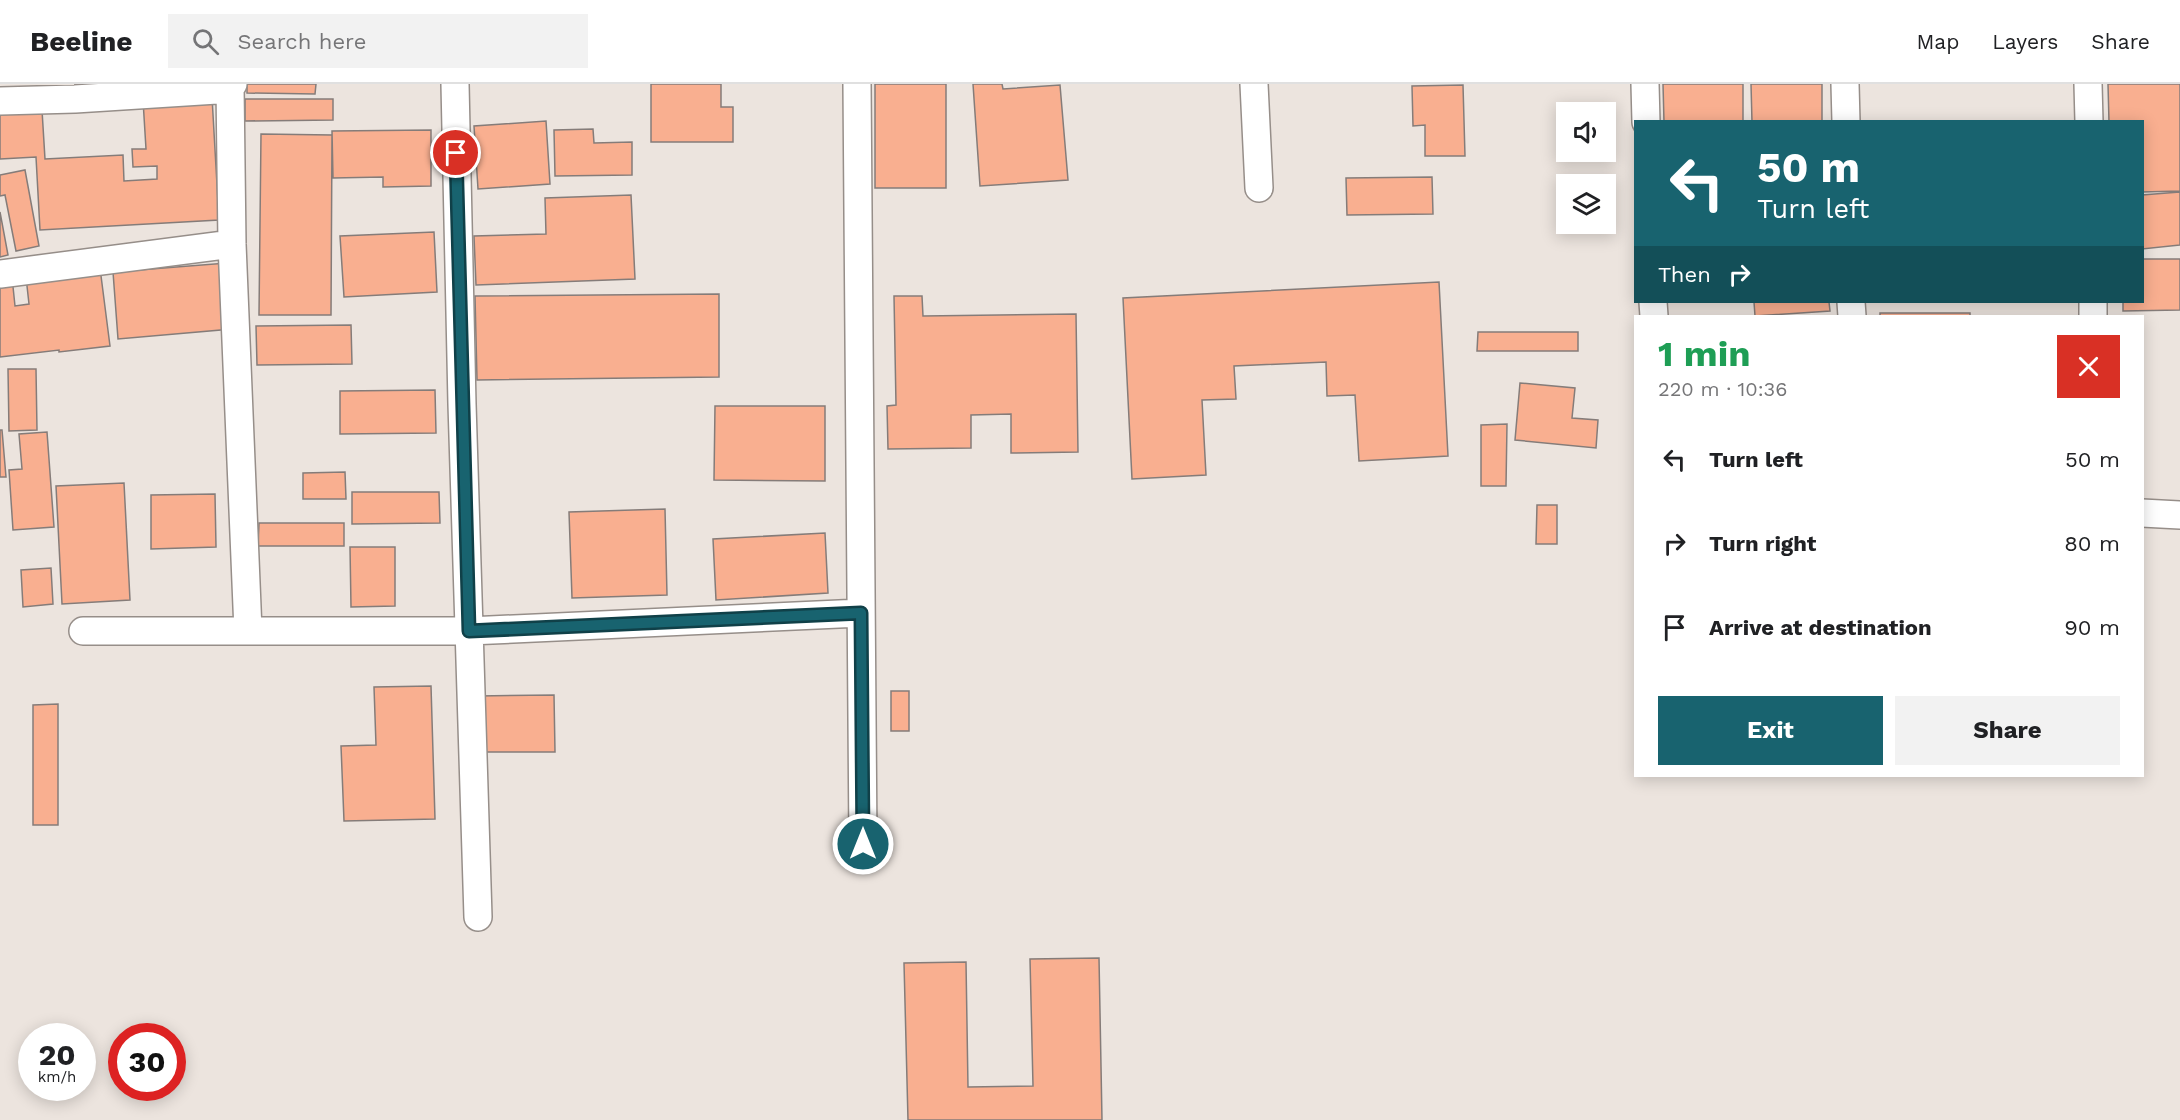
<!DOCTYPE html>
<meta charset="utf-8">
<style>
body{margin:0;font-family:"Work Sans",sans-serif;background:#f2f2f2;color:#202124;height:100vh;display:flex;flex-direction:column;font-size:22px;white-space:nowrap}
*{box-sizing:border-box;margin:0}
p{font-size:20px;color:#757577}
.icon{flex:none;width:33px;height:33px;fill:none;stroke:currentColor;stroke-width:2;stroke-linecap:round;stroke-linejoin:round}
.map{position:relative;flex:1;overflow:hidden}
.sheet{position:absolute;left:1634px;top:231px;width:510px;height:462px;display:flex;flex-direction:column;background:#fff;border-radius:0px;box-shadow:0 3px 15px #0003}
.sheet>*{flex:none}
.banner{position:absolute;left:1634px;top:36px;width:510px;height:183px;border-radius:0px;box-shadow:0 3px 15px #0003;background:#18636f;color:#fff;overflow:hidden}
.tools{position:absolute;left:1556px;top:18px;display:grid;gap:12px}
.tools a{display:grid;place-items:center;width:60px;height:60px;border-radius:0px;background:#fff;box-shadow:0 3px 15px #0003;font-size:30px}
.speed{position:absolute;left:18px;top:939px;display:flex;gap:12px;font-size:30px;font-weight:700;text-align:center}
.speed>*{display:grid;place-content:center;width:78px;height:78px;border-radius:50%;background:#fff;box-shadow:0 3px 15px #0003;line-height:1}
.speed small{font-size:15px;font-weight:400}
.speed .limit{border:9px solid #d22;background:#fff;color:#111}
.pin{position:absolute;display:grid;place-items:center;width:51px;height:51px;color:#fff;margin:-26px;border:3px solid #fff;border-radius:50%;box-shadow:0 2px 6px #0007}
.me{position:absolute;width:66px;margin:-33px;rotate:0deg;stroke-linejoin:round;filter:drop-shadow(0 0 4px #0008)}
.turn{display:flex;align-items:center;gap:21px;height:126px;padding:0 24px;font-size:27px}
.turn .icon{width:78px;height:78px;stroke-width:2.5}
.turn b{display:block;font-size:42px;line-height:51px}
.then{display:flex;align-items:center;height:57px;padding:0 24px;background:#0003;gap:12px;font-size:22px}
.round{display:grid;place-items:center;flex:none;width:63px;height:63px;border-radius:0px;background:#f2f2f2}
.overview{display:flex;align-items:center;justify-content:space-between;height:102px;padding:0 24px}
h1{font-size:36px;font-weight:700;line-height:45px;color:#1e9e55}
.cta{display:flex;gap:12px;margin-top:auto;padding:12px 24px}
.cta a{flex:1;height:69px;border-radius:0px;background:#18636f;color:#fff;font-size:24px;font-weight:700;line-height:69px;text-align:center}
.cta a+a{background:#f2f2f2;color:#202124}
ul{padding:0;list-style:none}
li{display:flex;align-items:center;gap:18px;height:84px;padding:0 24px}
li div{flex:1}
li b{display:block;font-size:22px}
li em{font-style:normal}
header{display:flex;align-items:center;gap:36px;box-sizing:border-box;height:84px;padding:0 30px;background:#fff;border-bottom:2px solid #e0e0e0}
header strong{font-size:28px}
nav{display:flex;gap:33px;margin-inline-start:auto;font-size:21px}
.search{width:420px;height:54px;background:#f2f2f2;display:flex;align-items:center;gap:15px;box-sizing:border-box;padding:0 21px;border-radius:0px;color:#757577;font-size:22px}
.map>svg:first-child{display:block}
.building{fill:#f9af90;stroke:#857c79;stroke-width:1.5}
.lines{fill:none;stroke-linecap:round;stroke-linejoin:round}
.minor-casing{stroke:#968e89;stroke-width:30}
.minor{stroke:#fff;stroke-width:27}
.route-casing{stroke:#104048;stroke-width:15}
.route{stroke:#18636f;stroke-width:10}
</style>
<header>
<strong>Beeline</strong>
<div class="search"><svg class="icon" aria-label="search" viewBox="0 0 24 24"><circle cx="10" cy="10" r="6"/><path d="M15 15l6 6"/></svg>Search here</div>
<nav><a>Map</a><a>Layers</a><a>Share</a></nav>
</header>
<div class="map">
<svg width="2180" height="1036" viewBox="0 0 2180 1036">
<rect width="100%" height="100%" fill="#ece4de"/>
<path class="building" d="M247,0H316L315,10L247,9Z
M651,0H721V23H733V58H651Z
M875,0H946V104H875Z
M973,0H1002L1003,5L1060,1L1068,96L980,102Z
M1663,0H1743V38H1664Z
M1751,0H1822V38H1752Z
M2108,0H2180V107L2142,108V38H2109Z
M1463,1L1465,72H1425V41L1413,42L1412,2Z
M212,13L219,136L40,146L36,73L0,75V29L42,26L45,75L123,71L124,97L157,95V82L133,83L132,65H146L143,16Z
M245,15H333V36L245,37Z
M546,37L550,100L478,105L474,42Z
M593,45L594,59L632,58V91L555,92L554,46Z
M431,46V102L383,103V93L333,94L332,47Z
M261,50L332,51L331,231H259Z
M25,86L39,162L16,167L5,111L0,112V91Z
M1432,93L1433,130L1347,131L1346,94Z
M2180,108V161L2142,165V111Z
M631,111L635,195L476,201L474,152L546,150L545,114Z
M0,128L8,171L0,173Z
M434,148L437,208L344,213L340,152Z
M2142,175H2180V226L2123,227V218H2142Z
M227,179L232,245L118,255L113,188Z
M100,184L110,262L59,268V266L0,273V195L12,193L15,222L29,220L26,193Z
M1439,198L1448,372L1359,377L1355,311L1327,312L1326,278L1234,282L1236,315L1202,316L1206,391L1132,395L1123,214Z
M719,210V293L477,296L475,212Z
M894,212H922L923,232L1076,230L1078,368L1011,369V330L971,331V364L888,365L887,322L896,321Z
M1754,218H1829L1830,227L1755,232Z
M1880,229H1970V232H1880Z
M351,241L352,280L257,281L256,242Z
M1478,248H1578V267H1477Z
M8,285H36L37,346L9,347Z
M1520,299L1575,304L1572,334L1598,336L1596,364L1515,356Z
M435,306L436,349L340,350V307Z
M715,322H825V397L714,396Z
M1507,340L1506,402H1481V341Z
M0,346H2L6,393H0Z
M47,348L54,443L13,446L9,386L22,385L19,350Z
M345,388L346,415H303V389Z
M124,399L130,516L62,520L56,402Z
M352,408H439L440,439L352,440Z
M215,410L216,463L151,465V411Z
M1537,421H1557V460H1536Z
M665,425L667,511L572,514L569,428Z
M259,439H344V462H258Z
M825,449L828,509L716,516L713,455Z
M350,463H395V522L351,523Z
M51,484L53,520L23,523L21,486Z
M431,602L435,735L344,737L341,662L376,661L374,603Z
M891,607H909V647H891Z
M554,611L555,668H478V612Z
M58,620V741H33V621Z
M1099,874L1102,1036H908L904,879L966,878L968,1003L1033,1002L1030,875Z"/>
<g class="lines">
<defs>
<path id="minor" d="M455,0L462,320L478,833
M857,0L863,760
M1254,0L1259,104
M1645,0L1646,38
M1845,0L1846,38
M2088,0L2089,38
M230,2L232,160L248,547
M0,17L75,15L217,6L233,0
M0,190L232,160
M1653,218L1654,232
M1851,218L1852,232
M2093,218V232
M2142,429L2180,431
M83,547H469L861,529"/>
</defs>
<use href="#minor" class="minor-casing"/>
<use href="#minor" class="minor"/>
</g>
<g class="lines">
<defs>
<path id="route" d="M456,69L469,547L861,529L863,760"/>
</defs>
<use href="#route" class="route-casing"/>
<use href="#route" class="route"/>
</g>
</svg>
<div class="tools">
<a><svg class="icon" aria-label="sound" viewBox="0 0 24 24"><path d="M4 9h4l5-4v14l-5-4H4zM17 9q2 3 0 6"/></svg></a>
<a><svg class="icon" aria-label="layers" viewBox="0 0 24 24"><path d="M12 4l9 5-9 5-9-5zM3 14l9 5 9-5"/></svg></a>
</div>
<div class="speed"><div>20<small>km/h</small></div><div class="limit">30</div></div>
<div class="pin" style="left:456px;top:69px;background:#d93025"><svg class="icon" aria-label="arrive" viewBox="0 0 24 24"><path d="M6 21V4h12l-3 4 3 4H6"/></svg></div>
<svg class="me" style="left:863px;top:760px" viewBox="-20 -20 40 40"><circle r="17" fill="#18636f" stroke="#fff" stroke-width="3"/><path d="M0-11L8 9 0 5-8 9z" fill="#fff"/></svg>
<div class="banner">
<div class="turn"><svg class="icon" aria-label="left" viewBox="0 0 24 24"><path d="M17 20v-9H6M10 6l-5 5 5 5"/></svg><div><b>50 m</b>Turn left</div></div>
<div class="then">Then<svg class="icon" aria-label="right" viewBox="0 0 24 24"><path d="M7 20v-9h11M14 6l5 5-5 5"/></svg></div>
</div>
<section class="sheet">
<div class="overview"><div><h1>1 min</h1><p>220 m · 10:36</p></div><a class="round" style="background:#d93025;color:#fff"><svg class="icon" aria-label="close" viewBox="0 0 24 24"><path d="M6 6l12 12M18 6L6 18"/></svg></a></div>
<ul>
<li><svg class="icon" aria-label="left" viewBox="0 0 24 24"><path d="M17 20v-9H6M10 6l-5 5 5 5"/></svg><div><b>Turn left</b></div><em>50 m</em></li>
<li><svg class="icon" aria-label="right" viewBox="0 0 24 24"><path d="M7 20v-9h11M14 6l5 5-5 5"/></svg><div><b>Turn right</b></div><em>80 m</em></li>
<li><svg class="icon" aria-label="arrive" viewBox="0 0 24 24"><path d="M6 21V4h12l-3 4 3 4H6"/></svg><div><b>Arrive at destination</b></div><em>90 m</em></li>
</ul>
<div class="cta"><a>Exit</a><a>Share</a></div>
</section>
</div>
